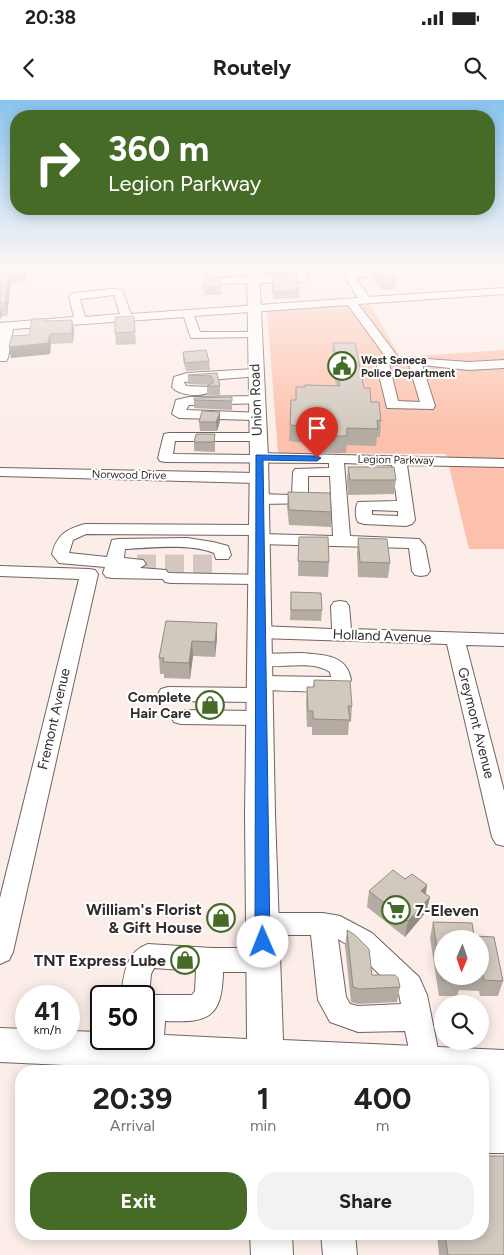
<!DOCTYPE html>
<style>
body{margin:0;font-family:Figtree,sans-serif;background:#f2f2f2;color:#222;height:100vh;display:flex;flex-direction:column;font-size:19px;white-space:nowrap}
*{box-sizing:border-box;margin:0}
p{font-size:16px;color:#767676}
.icon{flex:none;width:28px;height:28px;fill:none;stroke:currentColor;stroke-width:2;stroke-linecap:round;stroke-linejoin:round}
.map{position:relative;flex:1;overflow:hidden}
.side{position:absolute;left:15px;top:965px;width:474px;height:175px;display:flex;flex-direction:column;background:#fff;border-radius:20px;box-shadow:0 2px 12px #0003}
.side>*{flex:none}
.banner{position:absolute;left:10px;top:10px;width:485px;height:105px;border-radius:20px;box-shadow:0 2px 12px #0003;background:#456b26;color:#fff;overflow:hidden}
.needle{width:32px;rotate:182deg}
.buttons{position:absolute;left:434px;top:830px;display:grid;gap:10px}
.buttons a{display:grid;place-items:center;width:55px;height:55px;border-radius:50%;background:#fff;box-shadow:0 2px 12px #0003;font-size:25px}
.speed{position:absolute;left:15px;top:885px;display:flex;gap:10px;font-size:25px;font-weight:700;text-align:center}
.speed>*{display:grid;place-content:center;width:65px;height:65px;border-radius:50%;background:#fff;box-shadow:0 2px 12px #0003;line-height:1}
.speed small{font-size:12px;font-weight:400}
.speed .limit{border:2px solid #111;border-radius:8px;background:#fff;color:#111}
.pin{position:absolute;display:grid;place-items:center;width:42px;height:42px;color:#fff;margin:-51px -21px;border-radius:50% 50% 50% 0;rotate:-45deg;box-shadow:0 0 5px #0007}
.pin .icon{rotate:45deg}
.me{position:absolute;width:55px;margin:-28px;rotate:359deg;stroke-linejoin:round;filter:drop-shadow(0 0 4px #0008)}
.turn{display:flex;align-items:center;gap:18px;height:105px;padding:0 15px;font-size:22px}
.turn .icon{width:65px;height:65px;stroke-width:2.5}
.turn b{display:block;font-size:35px;line-height:42px}
.eta{display:flex;justify-content:space-evenly;align-items:center;height:85px;text-align:center}
.eta b{font-size:30px;font-weight:700;line-height:35px}
.action{display:flex;gap:10px;margin-top:auto;padding:10px 15px}
.action a{flex:1;height:58px;border-radius:20px;background:#456b26;color:#fff;font-size:20px;font-weight:700;line-height:58px;text-align:center}
.action a+a{background:#f2f2f2;color:#222}
.status{display:flex;justify-content:space-between;align-items:center;height:35px;padding:0 25px;background:#fff;direction:ltr}
.status svg{height:14px;fill:currentColor}
header{display:flex;justify-content:space-between;align-items:center;height:65px;padding:0 15px;background:#fff;font-size:22px;font-weight:700}
.map>svg:first-child{display:block}
.green{fill:#fcc1ac}
.lines{fill:none;stroke-linecap:round;stroke-linejoin:round}
.minor-tunnel{stroke:#d4c7c2;stroke-width:19;stroke-dasharray:19 9;stroke-linecap:butt}
.minor-casing{stroke:#706460;stroke-width:2}
.major-casing{stroke:#706460;stroke-width:2}
.minor{fill:#fff;fill-rule:evenodd}
.major{fill:#fff;fill-rule:evenodd}
.wall{fill:#b4aca3;fill-rule:evenodd}
.shaded-wall{fill:#928c85}
.building{fill:#d1c8be;stroke:#928c85}
.route{fill:#1a73e8;stroke:#114b97}
.labels{text-anchor:middle;dominant-baseline:central;stroke-width:4;stroke-linejoin:round;paint-order:stroke}
.far-poi-label{font-size:11px;font-weight:bold;fill:#322d2b;stroke:#fff;text-anchor:start}
.far-street-label{font-size:11px;fill:#322d2b;stroke:#fff}
.street-label{font-size:14px;fill:#322d2b;stroke:#fff}
.poi-label{font-size:14px;font-weight:bold;fill:#322d2b;stroke:#fff;text-anchor:end}
.near-poi-label{font-size:16px;font-weight:bold;fill:#322d2b;stroke:#fff;text-anchor:end}
</style>
<div class="status"><b>20:38</b><svg viewBox="0 0 49 12"><path d="M0 12V9h3v3zM5 12V6h3v6zM10 12V3h3v9zM15 12V0h3v12zM26 1h20v11H26zM47 4h2v5h-2z"/></svg></div>
<header><svg class="icon" aria-label="back" viewBox="0 0 24 24"><path d="M15 5l-7 7 7 7"/></svg>Routely<svg class="icon" aria-label="search" viewBox="0 0 24 24"><circle cx="10" cy="10" r="6"/><path d="M15 15l6 6"/></svg></header>
<div class="map">
<svg width="504" height="1155" viewBox="0 0 504 1155">
<rect width="100%" height="100%" fill="#fcede8"/>
<path class="green" d="M370,204L400,257L504,250V449H469L446,354L278,353L267,211Z"/>
<g class="lines">
<path class="minor-tunnel" d="M137,464H221"/>
<defs>
<path id="minor" d="M249,169H305L309,175L306,181L302,182L211,184L206,181L211,178L299,175L298,173H253L249,172Z
M374,170L379,173L378,175L356,178L369,197L504,188V194L358,204L398,257L469,262L504,260V268L469,270L422,265L435,306L433,309L387,308L376,262L385,256L348,205L194,216L200,232H258L260,234L258,236L254,237L191,238L184,217L13,229L8,258L6,261H0V223L74,217L69,196L74,193L112,189L122,190L131,214L358,198L344,175L349,172ZM114,195L120,214L85,217L80,199ZM389,264L409,265L420,302L398,301Z
M255,269L261,273L259,276L184,282L186,286L211,287L212,290C204,298 179,296 172,287L174,277L187,273Z
M256,296L261,297L263,300L261,303L189,305L186,310L261,313L263,316L256,320L179,318L172,314L176,300L189,297Z
M169,333H257L262,334L264,337L262,340L257,341H175L173,354L253,355L259,353L504,359V367L407,365L415,420L412,424L406,426L364,424L358,422C355,417 355,407 358,402L397,401L392,365L344,363L350,436L419,439L425,446L430,471L427,475L421,476L415,475L412,471L409,448L259,444L253,443L251,439L255,435L86,434L73,440L69,453L107,457L112,440L118,439L187,438L213,442L228,446L231,455L228,459H216L214,453C189,443 151,448 125,449L124,458L143,460L146,464L140,468L166,470L168,473L265,475L268,479L265,483L259,484L171,483L165,482L163,479L112,478L106,477L103,473L105,467L59,463L52,454C57,435 66,429 85,424L259,425L265,427L267,430L262,434L333,436L330,376H308V395L320,397L322,400L320,403L258,404L252,402L250,399L252,396L258,394L292,395L293,372L295,369L329,368V363L165,362L160,361L158,358L164,334ZM372,410L398,411V416L372,415Z
M0,368L258,373L263,375L266,378L263,381L258,383L0,376Z
M0,466L89,469L95,470L98,474L13,852L9,860L0,864V798L79,479L0,476Z
M340,501L346,502L349,506L351,529L504,534V546L466,545L504,691V746L496,744L492,737L447,544L259,538L252,536L250,532L252,528L259,526L332,529L331,506L334,502Z
M301,553C323,555 347,554 351,580C340,597 285,590 266,590L270,595L267,600L260,602L168,601L161,599L158,594L161,589L168,587L254,588L250,583L253,578L260,576L331,577L330,572C310,558 275,571 252,564L249,560L252,556L259,554Z
M181,610L260,611L267,613L270,618L267,623L260,625L181,624L174,622L171,617L174,612Z
M262,813H323L340,816L372,833L419,877L427,895L441,964L438,971H414L405,931L358,932L330,922L318,900L311,835H262L253,832L249,824L253,816ZM338,839L354,849L399,894L401,904L358,906L350,904L346,897Z
M148,844L212,848H263L273,852L276,860L273,868L263,872H223C222,918 208,923 165,921L163,952L158,962L148,966L138,962L133,952L135,939H144V896H121C124,875 125,852 148,844ZM154,868L196,871L195,891L192,895H149L151,874Z
M491,954L501,958L504,964V1053H482V1021H486L482,1003V971H477L481,958Z
M321,1134H355L357,1155H323Z"/>
<path id="major" d="M247,169H259L268,357L275,714L283,940L504,950V986L482,985V971H192L0,962V928L26,929V939H69V931L101,932V939H144V934L247,939L245,714L250,357Z
M250,1134H292L293,1155H251Z"/>
</defs>
<use href="#minor" class="minor-casing"/>
<use href="#major" class="major-casing"/>
<use href="#minor" class="minor"/>
<use href="#major" class="major"/>
</g>
<path class="wall" d="M0,169H27L25,183H11L7,216H2L0,219Z
M373,169H389L397,178L396,189L383,190L373,178Z
M272,177L299,191V198L273,199Z
M222,186L221,195H204L203,187Z
M134,216L136,244L116,245L115,233Z
M45,219V221L74,230L73,243L51,244L50,254L11,258L29,235Z
M333,243L364,288L381,321L380,337H377L376,346L347,345L346,353H320V345L289,341L290,325L296,300L305,287L336,286L332,258Z
M183,252L209,261L210,270L186,271L183,260Z
M217,273L220,286V295H207V286L209,285L188,284V275Z
M232,297V310L194,308V298Z
M220,312V321L217,331H200L199,322Z
M215,334V352L194,351V342Z
M348,367L396,380L394,394L348,395L347,381Z
M288,392L331,412V427L289,425L287,406Z
M299,437L329,462L328,477L298,476Z
M358,438L390,463L388,478L358,477L357,453Z
M291,492L322,510L321,521L290,520Z
M166,521L217,538L215,557L193,556L190,579L164,578V574H160L159,558Z
M314,580L352,606L351,622H349L348,635H312V627H307L306,602L307,587H313Z
M405,779L427,785L426,794L430,797L426,812L405,837L367,807L369,791Z
M433,822L472,823L474,836L494,837L503,881L498,896H480L479,891L459,890L457,896H439L430,838ZM442,839H480V876H442Z
M347,830L372,875L400,887L397,902L358,904L351,902L345,846Z
M437,1134H482L504,1155H439Z"/>
<path class="shaded-wall" d="M23,169H27L25,183L23,170Z
M9,171L11,183L7,216L5,203Z
M0,206L2,216L0,219Z
M72,220L74,230L73,243L72,233Z
M50,234L51,244L50,254L11,258L9,247Z
M220,312V321L217,331L216,322Z
M217,523V538L215,557V542Z
M192,541L193,556L190,579L189,563Z
M427,785L424,801L421,791Z
M430,797L426,812L405,837L408,821Z"/>
<path class="building" d="M0,169H23V170L9,171L5,203H0Z
M375,169H389L397,178L384,179Z
M205,175L211,178H221L220,187H203Z
M297,176L299,191L273,192L272,177Z
M134,216L135,232L115,233V217Z
M32,219H45L44,221L72,220V233L50,234L48,243L9,247L12,236L29,235Z
M333,243H355L364,288H370L371,302H379L381,321L377,320L378,329L347,328V336H321V328L290,325L291,300H296V287H305V285L340,286Z
M206,250L209,261L185,263L183,252Z
M217,273L220,286H207L214,282L211,276L188,275Z
M232,297V301L194,300V298Z
M202,311L220,312L216,322H199Z
M196,334H215L214,342H194Z
M348,367H394L396,380H350Z
M288,392L330,393L331,412L289,410Z
M299,437H328L329,462L298,461Z
M358,438L387,439L390,463L360,462Z
M291,492L321,493L322,510H291Z
M166,521L217,523L215,542L192,541L189,563L163,562L164,558H159Z
M314,580L350,581L352,606H348L350,620L313,619V611H308L307,587H314Z
M393,770L405,779L412,774L427,785L421,791L430,797L408,821L369,791Z
M433,822L472,823L474,836L494,837L503,881L484,880L483,875H480V839H442V876H461L462,881L442,880Z
M347,830L355,835L369,849L372,875H395L398,878L400,887L360,889L353,887Z
M482,1056H504V1155H448L445,1134H482Z"/>
<linearGradient id="sky" x2="0" y2="1"><stop stop-color="#89c4ef"/><stop offset="0.51" stop-color="#fef7f5"/><stop offset="1" stop-color="#fef7f5" stop-opacity="0"/></linearGradient>
<rect width="504" height="330" fill="url(#sky)"/>
<path class="route" d="M256,355L317,356L321,358L317,361L263,360L270,842L268,847L263,849L258,847L255,842Z"/>
<defs>
<symbol id="civic-ring" viewBox="-11 -11 22 22"><circle r="9.5" fill="#fff" stroke="#456b26" stroke-width="1.5"/><path d="M-.6-6.5H3V-4.5H.6V-3L4-1V1h2V6H-6V1h2V-1L-.6-3ZM-1.2 2.5V6h2.4V2.5Z" fill="#456b26"/></symbol>
<symbol id="shop-ring" viewBox="-11 -11 22 22"><circle r="9.5" fill="#fff" stroke="#456b26" stroke-width="1.5"/><path d="M-5-2.5h2.3a2.7 3.5 0 0 1 5.4 0H5L5.5 6h-11ZM-1.5-2.5h3a1.5 2.3 0 0 0-3 0Z" fill="#456b26"/></symbol>
<symbol id="supermarket-ring" viewBox="-11 -11 22 22"><circle r="9.5" fill="#fff" stroke="#456b26" stroke-width="1.5"/><path d="M-6-5.5h2.5l.6 2H6L4.5 2H-2.5L-4.4-4H-6ZM-1.5 3.2a1.3 1.3 0 1 0 .1 0ZM3 3.2a1.3 1.3 0 1 0 .1 0Z" fill="#456b26"/></symbol>
</defs>
<g fill-rule="evenodd">
<use href="#civic-ring" x="326" y="250" width="32" height="32"/>
<use href="#shop-ring" x="194" y="589" width="32" height="32"/>
<use href="#supermarket-ring" x="380" y="794" width="32" height="32"/>
<use href="#shop-ring" x="205" y="802" width="32" height="32"/>
<use href="#shop-ring" x="169" y="844" width="32" height="32"/>
</g>
<g class="labels">
<g class="far-poi-label">
<text x="361" y="260">West Seneca<tspan x="361" dy="13">Police Department</tspan></text>
</g>
<g class="far-street-label">
<text transform="translate(396 360) rotate(1)">Legion Parkway</text>
<text transform="translate(129 375) rotate(1)">Norwood Drive</text>
</g>
<g class="street-label">
<text transform="translate(256 300) rotate(-92)">Union Road</text>
<text transform="translate(382 536) rotate(2)">Holland Avenue</text>
<text transform="translate(54 619) rotate(-77)">Fremont Avenue</text>
<text transform="translate(476 623) rotate(76)">Greymont Avenue</text>
</g>
<g class="poi-label">
<text x="191" y="597">Complete<tspan x="191" dy="16">Hair Care</tspan></text>
</g>
<g class="near-poi-label">
<text x="202" y="809">William's Florist<tspan x="202" dy="18">&amp; Gift House</tspan></text>
<text x="415" y="810" text-anchor="start">7-Eleven</text>
<text x="166" y="860">TNT Express Lube</text>
</g>
</g>
</svg>
<div class="buttons">
<a><svg class="needle" viewBox="-14 -14 28 28"><path d="M0-13l5 13h-10z" fill="#e53935"/><path d="M0 13l5-13h-10z" fill="#767676"/></svg></a>
<a><svg class="icon" aria-label="search" viewBox="0 0 24 24"><circle cx="10" cy="10" r="6"/><path d="M15 15l6 6"/></svg></a>
</div>
<div class="speed"><div>41<small>km/h</small></div><div class="limit">50</div></div>
<div class="pin" style="left:317px;top:358px;background:#d93025"><svg class="icon" aria-label="arrive" viewBox="0 0 24 24"><path d="M6 21V4h12l-3 4 3 4H6"/></svg></div>
<svg class="me" style="left:263px;top:842px" viewBox="-20 -20 40 40"><circle r="19" fill="#fff"/><path d="M0-13L10 11 0 6-10 11z" fill="#1a73e8"/></svg>
<div class="banner">
<div class="turn"><svg class="icon" aria-label="right" viewBox="0 0 24 24"><path d="M7 20v-9h11M14 6l5 5-5 5"/></svg><div><b>360 m</b>Legion Parkway</div></div>
</div>
<section class="side">
<div class="eta">
<div><b>20:39</b><p>Arrival</p></div>
<div><b>1</b><p>min</p></div>
<div><b>400</b><p>m</p></div>
</div>
<div class="action"><a>Exit</a><a>Share</a></div>
</section>
</div>
